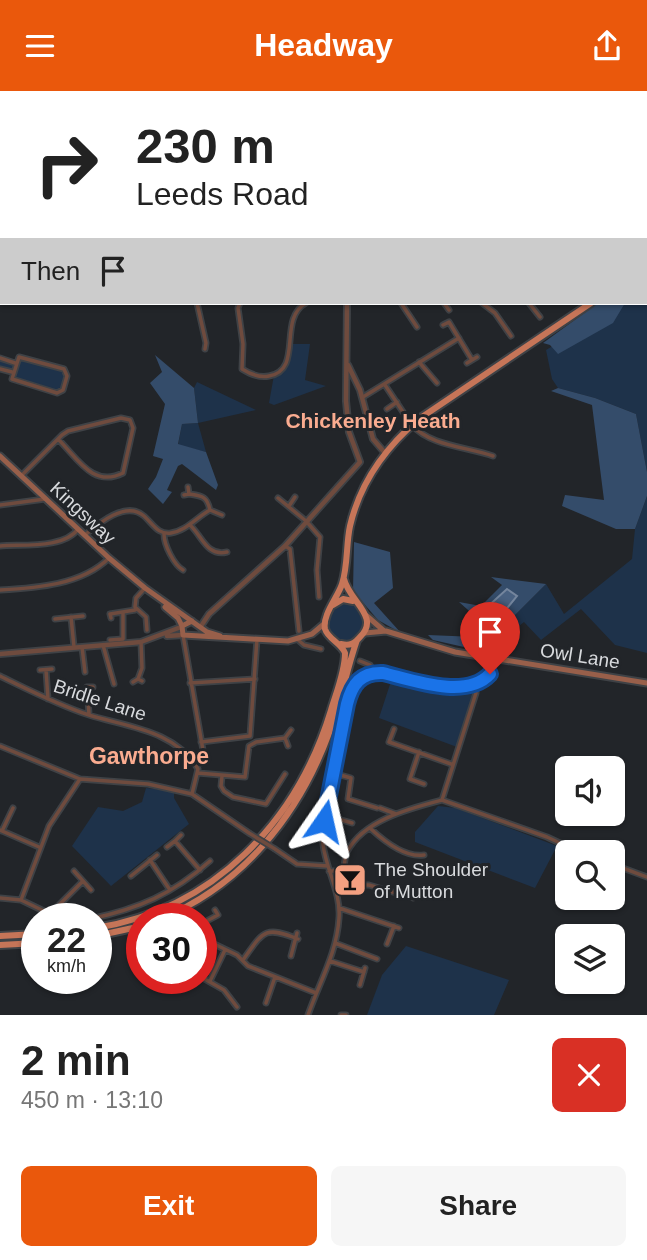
<!DOCTYPE html>
<meta charset="utf-8">
<style>
body{margin:0;font-family:Arial,sans-serif;background:#f6f6f6;color:#222;height:100vh;display:flex;flex-direction:column;font-size:26px;white-space:nowrap}
*{box-sizing:border-box;margin:0}
p{font-size:23px;color:#767676}
.icon{flex:none;width:38px;height:38px;fill:none;stroke:currentColor;stroke-width:2;stroke-linecap:round;stroke-linejoin:round}
.map{position:relative;height:924px;overflow:hidden}
.drawer{display:flex;flex-direction:column;background:#fff;flex:1}
.drawer>*{flex:none}
.hud{position:absolute;left:0px;top:0px;width:648px;height:214px;box-shadow:0 2px 5px #0004;background:#fff;color:#222;overflow:hidden}
.buttons{position:absolute;left:555px;top:665px;display:grid;gap:14px}
.buttons a{display:grid;place-items:center;width:70px;height:70px;border-radius:10px;background:#fff;box-shadow:0 2px 5px #0004;font-size:35px}
.speed{position:absolute;left:21px;top:812px;display:flex;gap:14px;font-size:35px;font-weight:700;text-align:center}
.speed>*{display:grid;place-content:center;width:91px;height:91px;border-radius:50%;background:#fff;box-shadow:0 2px 5px #0004;line-height:1}
.speed small{font-size:18px;font-weight:400}
.speed .limit{border:10px solid #d22;background:#fff;color:#111}
.pin{position:absolute;display:grid;place-items:center;width:60px;height:60px;color:#fff;margin:-72px -30px;border-radius:50% 50% 50% 0;rotate:-45deg;box-shadow:0 0 7px #0007}
.pin .icon{rotate:45deg}
.me{position:absolute;width:77px;margin:-38px;rotate:11deg;stroke-linejoin:round;filter:drop-shadow(0 0 5px #0008)}
.turn{display:flex;align-items:center;gap:24px;height:147px;padding:0 21px;font-size:32px}
.turn .icon{width:91px;height:91px;stroke-width:2.5}
.turn b{display:block;font-size:49px;line-height:60px}
.then{display:flex;align-items:center;height:66px;padding:0 21px;background:#0003;gap:14px;font-size:26px}
.round{display:grid;place-items:center;flex:none;width:74px;height:74px;border-radius:10px;background:#f6f6f6}
.summary{display:flex;align-items:center;justify-content:space-between;height:119px;padding:0 21px}
h1{font-size:42px;font-weight:800;line-height:52px}
.action{display:flex;gap:14px;margin-top:auto;padding:14px 21px}
.action a{flex:1;height:80px;border-radius:10px;background:#ea580c;color:#fff;font-size:28px;font-weight:800;line-height:80px;text-align:center}
.action a+a{background:#f6f6f6;color:#222}
header{display:flex;justify-content:space-between;align-items:center;height:91px;padding:0 21px;background:#ea580c;color:#fff;font-size:32px;font-weight:800}
.map>svg:first-child{display:block}
.green{fill:#1e324a}
.forest{fill:#344c6a}
.water{fill:#496181;stroke:#74859d;stroke-width:2}
.lines{fill:none;stroke-linecap:round;stroke-linejoin:round}
.minor-casing{stroke:#3f4246;stroke-width:7}
.tertiary-casing{stroke:#3f4246;stroke-width:8}
.secondary-casing{stroke:#3f4246;stroke-width:9}
.trunk-casing{stroke:#3f4246;stroke-width:10}
.minor{stroke:#6f4b3e;stroke-width:3.5}
.tertiary{stroke:#6f4b3e;stroke-width:4.5}
.secondary{stroke:#985f4a;stroke-width:5}
.trunk{stroke:#c67558;stroke-width:6}
.minor-bridge-casing{stroke:#3f4246;stroke-width:7;stroke-linecap:butt}
.minor-bridge{stroke:#6f4b3e;stroke-width:3.5}
.route-casing{stroke:#114b97;stroke-width:18}
.route{stroke:#1a73e8;stroke-width:12}
.labels{text-anchor:middle;dominant-baseline:central;stroke-width:6;stroke-linejoin:round;paint-order:stroke}
.street-label{font-size:19px;fill:#d8dadd;stroke:#222529}
.poi-label{font-size:19px;fill:#d8dadd;stroke:#222529;text-anchor:start}
.neighbourhood-label{font-size:21px;font-weight:bold;fill:#faac90;stroke:#222529}
.quarter-label{font-size:23px;font-weight:bold;fill:#faac90;stroke:#222529}
</style>
<header><svg class="icon" aria-label="menu" viewBox="0 0 24 24"><path d="M4 6h16M4 12h16M4 18h16"/></svg>Headway<svg class="icon" aria-label="share" viewBox="0 0 24 24"><path d="M12 15V3M7 8l5-5 5 5M5 13v7h14v-7"/></svg></header>
<div class="map">
<svg width="647" height="924" viewBox="0 0 647 924">
<rect width="100%" height="100%" fill="#222529"/>
<path class="green" d="M647,190V381L636,323L595,307L558,297L552,288L546,259L625,212H646Z
M289,253H310L305,289L326,295L274,314L269,312L274,284L285,276Z
M19,266L64,278L67,285L63,299L57,302L12,288V281L0,278V267L15,272Z
M197,291L256,319L198,332L206,361L178,354L182,333L198,332L194,297Z
M647,405V562L615,554L581,518L541,549L524,531L495,554L489,540L503,536L546,493L564,523L632,468L635,438Z
M335,511H356L368,531L354,552L343,554L326,539L328,524Z
M393,584L444,595L475,594L476,602L457,656L379,627Z
M146,697L174,700V707L189,733L111,795L72,755L98,716L123,720L142,711Z
M438,715L456,717L557,755L535,797L415,751V741Z
M406,855L509,889L494,924H367L382,884Z"/>
<path class="forest" d="M598,212H625L613,232L558,263L550,254L543,252Z
M155,264L194,297L198,332L182,333L178,353L206,361L218,394L216,399L182,373L178,375L167,399L172,401L163,413L148,398L156,386L163,368L153,365L165,313L150,292L162,281Z
M558,297L595,307L636,323L647,381V405L635,438H616L562,415L565,404L604,409L592,314L551,300Z
M354,451L390,461L393,497L374,512L401,542L378,529L353,500Z
M491,486L546,493L503,536L490,540L495,554L486,561L433,549L428,544L476,546L485,534L459,511L481,515L502,494Z"/>
<path class="water" d="M507,498L517,505L500,526L491,529L485,518Z"/>
<g class="lines">
<defs>
<path id="minor" d="M168,0L169,2
M218,0V2
M299,2L300,0
M469,2L470,0
M505,2L516,0
M197,212L206,252L205,258
M240,212L238,217L243,253L242,278C250,283 260,287 269,285C304,279 277,228 306,212
M401,212L417,236
M444,212L449,219
M482,212L495,222L511,245
M529,212L540,226
M443,234L449,231L472,269
M19,266L64,278L67,285L63,299L57,302L12,288Z
M0,267L15,272
M419,271L437,292
M467,272L477,266
M0,278L12,281
M385,294L405,324
M363,306L459,247
M387,318L397,311
M412,334C430,355 468,356 493,365
M21,385L62,344L68,340L121,327L130,329L133,337L123,382C93,397 78,368 58,348
M189,403C202,405 207,405 210,419L222,424
M184,404L189,403L188,396
M278,407L306,430L320,446L317,479L319,506
M0,414L45,408
M289,415L295,406
M190,434C202,445 207,466 227,461
M164,443C164,454 174,474 183,479
M85,444C98,433 126,409 144,425C153,433 158,444 171,442C186,440 197,426 210,419
M0,455C21,453 64,458 78,438
M285,455L290,458L299,540
M145,497L136,507L135,516L146,526L147,539
M0,499C36,497 82,494 109,467
M71,526L74,556
M111,527L110,523L135,519
M55,528L83,525
M183,544L204,665L201,672
M297,548L304,554L321,558
M110,549L123,548V522
M103,554L114,593
M82,556L85,581
M360,570L370,574L374,581
M40,579L52,578
M46,579L48,608
M0,585C29,599 58,614 89,624C127,636 175,639 198,678L192,703
M138,588L142,577L141,551
M133,591L138,588L142,590
M190,592L255,588
M89,623L87,596H93
M394,638L389,651L451,673
M201,651L250,645L257,548
M0,655L80,688L148,693L192,703L249,742
M288,655L285,647L291,639
M419,661L410,688L424,693
M198,682L245,686L249,655L256,651L285,647
M333,682L351,687L348,708L377,717
M222,685L221,695L224,700L233,706L266,713L285,683
M442,709L547,746L579,761
M442,709L476,602L475,594
M380,717L396,723
M324,724L352,732
M371,738C384,750 405,767 424,764
M0,739L39,756
M2,740L13,717
M181,744L175,750L200,779
M167,756L175,750
M275,758L297,773L328,775
M150,769L170,799
M612,773L647,786
M329,780H344
M131,785L157,764
M83,790L91,799
M344,794H369L413,807L415,802
M336,799L344,794C344,783 343,770 347,761C363,729 411,717 442,709
M0,807L21,809L46,821L55,818L83,790L74,780
M21,809L49,735L80,688
M59,814L75,828
M339,817L399,837
M90,828C138,818 173,803 210,770
M201,833L218,824L215,819
M201,837L212,852L237,864L248,875L316,902
M335,852L377,868
M387,853L394,835
M291,865L297,842
M243,869C263,841 264,834 298,848
M330,870L364,881
M201,886L224,899L237,916
M210,890L225,859
M360,894L365,877
M266,912L275,886
M308,924C319,892 337,862 339,827C341,801 326,779 323,753C320,730 343,617 353,595L364,585L374,581C399,583 475,611 490,583C492,579 493,572 494,567
M341,924H346"/>
<path id="tertiary" d="M423,0L425,2
M344,2V0
M550,2V0
M348,274L360,299L373,348L385,362
M201,535L209,523L285,455L360,371L349,341L346,310L347,212
M167,545L183,544
M0,563L141,551L181,536"/>
<path id="secondary" d="M0,365L109,467L145,497L207,541L220,545
M165,516L178,527L182,535
M367,525L383,539
M192,530L182,535L183,544L288,550L312,543L325,532
M365,542L386,540L455,561L647,592"/>
<path id="trunk" d="M646,171L647,170
M333,514L343,508L353,510
M341,553C350,555 354,553 360,546C381,526 349,510 344,488
M160,828C242,795 299,724 329,642C341,612 346,580 357,549
M96,837C214,818 297,731 331,619C336,602 345,581 345,562C341,552 328,548 325,538C322,524 338,506 342,493C348,475 346,453 350,435C360,392 386,356 419,328L591,212
M0,845L37,843
M96,845L142,835
M0,854L37,852"/>
</defs>
<use href="#minor" class="minor-casing"/>
<use href="#tertiary" class="tertiary-casing"/>
<use href="#secondary" class="secondary-casing"/>
<use href="#trunk" class="trunk-casing"/>
<use href="#minor" class="minor"/>
<use href="#tertiary" class="tertiary"/>
<use href="#secondary" class="secondary"/>
<use href="#trunk" class="trunk"/>
<defs>
<path id="minor-bridge" d="M249,742L275,758"/>
</defs>
<use href="#minor-bridge" class="minor-bridge-casing"/>
<use href="#minor-bridge" class="minor-bridge"/>
</g>
<g class="lines">
<defs>
<path id="route" d="M324,730L347,613C352,593 361,581 383,582C412,589 466,609 490,583"/>
</defs>
<use href="#route" class="route-casing"/>
<use href="#route" class="route"/>
</g>
<defs>
<symbol id="bar-square" viewBox="-11 -11 22 22"><rect x="-9" y="-9" width="18" height="18" rx="4" fill="#f3a081" stroke="#222529"/><path d="M-6-5H6L.8 .8V4.5H3.5V6h-7V4.5H-.8V.8Z" fill="#111"/></symbol>
</defs>
<g fill-rule="evenodd">
<use href="#bar-square" x="331" y="770" width="38" height="38"/>
</g>
<g class="labels">
<g class="street-label">
<text transform="translate(83 422) rotate(43)">Kingsway</text>
<text transform="translate(580 565) rotate(9)">Owl Lane</text>
<text transform="translate(100 609) rotate(18)">Bridle Lane</text>
</g>
<g class="poi-label">
<text x="374" y="778">The Shoulder<tspan x="374" dy="22">of Mutton</tspan></text>
</g>
<g class="neighbourhood-label">
<text x="373" y="329">Chickenley Heath</text>
</g>
<g class="quarter-label">
<text x="149" y="665">Gawthorpe</text>
</g>
</g>
</svg>
<div class="buttons">
<a><svg class="icon" aria-label="sound" viewBox="0 0 24 24"><path d="M4 9h4l5-4v14l-5-4H4zM17 9q2 3 0 6"/></svg></a>
<a><svg class="icon" aria-label="search" viewBox="0 0 24 24"><circle cx="10" cy="10" r="6"/><path d="M15 15l6 6"/></svg></a>
<a><svg class="icon" aria-label="layers" viewBox="0 0 24 24"><path d="M12 4l9 5-9 5-9-5zM3 14l9 5 9-5"/></svg></a>
</div>
<div class="speed"><div>22<small>km/h</small></div><div class="limit">30</div></div>
<div class="pin" style="left:490px;top:583px;background:#d93025"><svg class="icon" aria-label="arrive" viewBox="0 0 24 24"><path d="M6 21V4h12l-3 4 3 4H6"/></svg></div>
<svg class="me" style="left:324px;top:730px" viewBox="-20 -20 40 40"><path d="M0-17L14 15 0 8-14 15z" fill="#1a73e8" stroke="#fff" stroke-width="4"/></svg>
<div class="hud">
<div class="turn"><svg class="icon" aria-label="right" viewBox="0 0 24 24"><path d="M7 20v-9h11M14 6l5 5-5 5"/></svg><div><b>230 m</b>Leeds Road</div></div>
<div class="then">Then<svg class="icon" aria-label="arrive" viewBox="0 0 24 24"><path d="M6 21V4h12l-3 4 3 4H6"/></svg></div>
</div>
</div>
<section class="drawer">
<div class="summary"><div><h1>2 min</h1><p>450 m · 13:10</p></div><a class="round" style="background:#d93025;color:#fff"><svg class="icon" aria-label="close" viewBox="0 0 24 24"><path d="M6 6l12 12M18 6L6 18"/></svg></a></div>
<div class="action"><a>Exit</a><a>Share</a></div>
</section>
